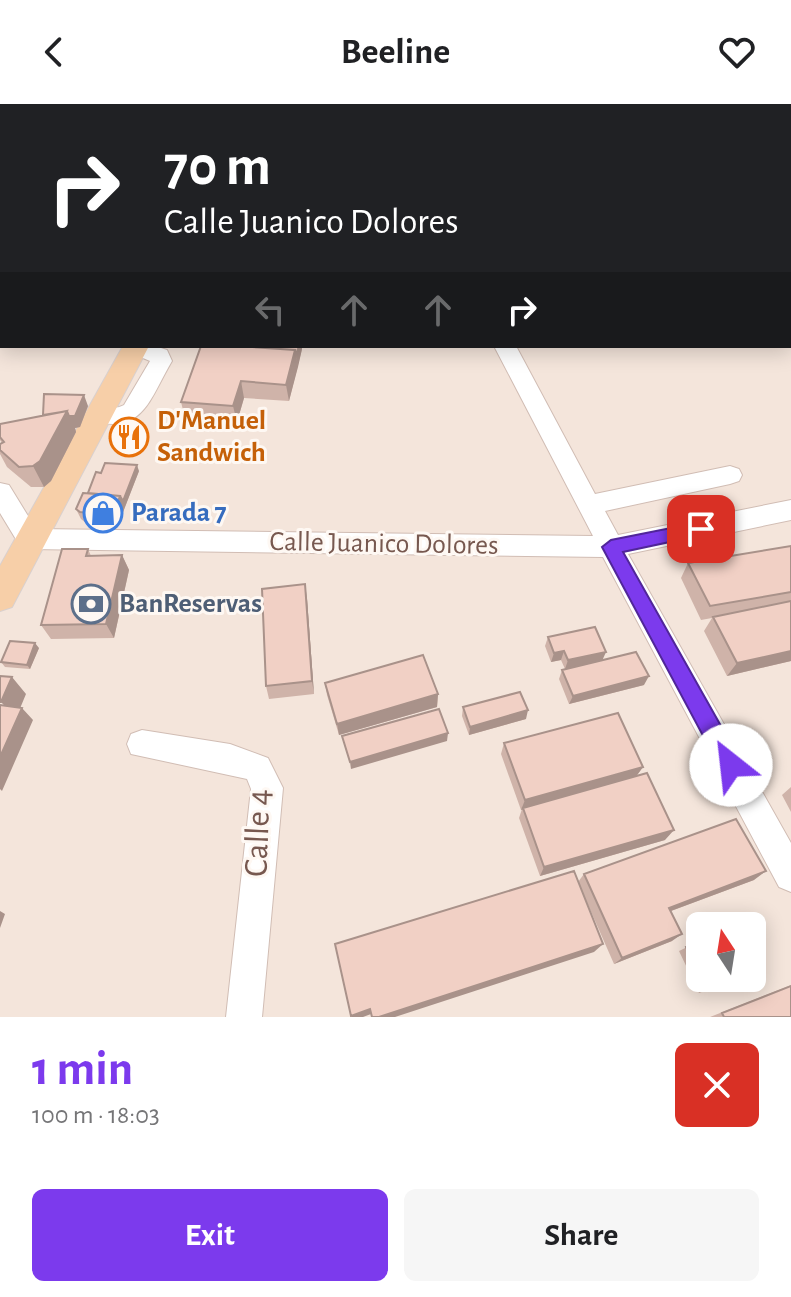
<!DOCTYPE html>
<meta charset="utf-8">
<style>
body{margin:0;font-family:"Alegreya Sans",sans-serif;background:#f6f6f6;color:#202124;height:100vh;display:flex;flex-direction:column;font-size:30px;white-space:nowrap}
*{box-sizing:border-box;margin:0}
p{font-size:26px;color:#757577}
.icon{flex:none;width:44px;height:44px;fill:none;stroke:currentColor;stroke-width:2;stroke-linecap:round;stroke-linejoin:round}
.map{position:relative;height:913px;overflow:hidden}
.details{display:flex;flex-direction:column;background:#fff;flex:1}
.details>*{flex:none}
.guide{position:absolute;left:0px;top:0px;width:792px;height:244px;box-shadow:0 4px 20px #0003;background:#202124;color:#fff;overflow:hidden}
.needle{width:52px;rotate:348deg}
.fabs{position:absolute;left:686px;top:808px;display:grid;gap:16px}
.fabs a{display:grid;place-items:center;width:80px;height:80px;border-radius:12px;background:#fff;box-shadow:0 4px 20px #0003;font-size:40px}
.pin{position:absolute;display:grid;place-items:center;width:68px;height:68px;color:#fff;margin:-34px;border-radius:16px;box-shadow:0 4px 12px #0006}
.me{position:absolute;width:88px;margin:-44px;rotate:331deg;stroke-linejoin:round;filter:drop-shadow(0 0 6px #0008)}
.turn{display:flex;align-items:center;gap:28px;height:168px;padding:0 32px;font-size:36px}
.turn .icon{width:104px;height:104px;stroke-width:2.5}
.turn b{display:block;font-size:56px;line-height:68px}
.lanes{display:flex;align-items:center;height:76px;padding:0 32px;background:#0003;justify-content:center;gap:40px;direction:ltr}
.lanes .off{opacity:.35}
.round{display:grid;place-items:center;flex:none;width:84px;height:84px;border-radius:12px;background:#f6f6f6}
.overview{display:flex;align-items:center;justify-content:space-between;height:136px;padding:0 32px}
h1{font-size:48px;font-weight:600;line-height:60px;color:#7c3aed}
.cta{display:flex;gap:16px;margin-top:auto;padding:16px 32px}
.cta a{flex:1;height:92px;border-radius:12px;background:#7c3aed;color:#fff;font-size:32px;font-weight:600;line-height:92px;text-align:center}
.cta a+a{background:#f6f6f6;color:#202124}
header{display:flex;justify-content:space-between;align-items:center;height:104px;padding:0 32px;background:#fff;font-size:36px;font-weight:600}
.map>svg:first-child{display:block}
.residential{fill:#f4e5db;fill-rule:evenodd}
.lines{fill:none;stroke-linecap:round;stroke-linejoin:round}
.minor-casing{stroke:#d1bdb4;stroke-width:2}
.major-casing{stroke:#d9d0ce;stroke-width:2}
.minor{fill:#fff;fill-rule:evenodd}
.major{fill:#f7cfa8;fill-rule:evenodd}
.wall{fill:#cfb3a9}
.shaded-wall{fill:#a9928a}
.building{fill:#f1d0c5;stroke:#a9928a;stroke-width:2}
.route{fill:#7c3aed;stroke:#51269a;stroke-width:2}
.labels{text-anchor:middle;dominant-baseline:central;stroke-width:6;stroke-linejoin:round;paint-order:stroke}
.food-label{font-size:28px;font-weight:bold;fill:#c56008;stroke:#fef8f3;text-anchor:start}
.shop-label{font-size:28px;font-weight:bold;fill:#366cbe;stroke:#fef8f3;text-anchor:start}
.street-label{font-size:28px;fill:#77584f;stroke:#fef8f3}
.service-label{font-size:28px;font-weight:bold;fill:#4e5e75;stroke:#fef8f3;text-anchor:start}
.near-street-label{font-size:34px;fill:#77584f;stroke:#fef8f3}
</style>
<header><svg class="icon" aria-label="back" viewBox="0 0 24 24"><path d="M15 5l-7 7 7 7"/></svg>Beeline<svg class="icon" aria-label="heart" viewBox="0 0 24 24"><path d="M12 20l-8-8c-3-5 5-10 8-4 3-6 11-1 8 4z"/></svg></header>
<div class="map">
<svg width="791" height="913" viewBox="0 0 791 913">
<rect width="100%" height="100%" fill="#fcf4ec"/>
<path class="residential" d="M0,0H791V913H0ZM2,2H790V242H2ZM700,822H752V874H700Z"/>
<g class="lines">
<defs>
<path id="minor" d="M394,0H410V2H394Z
M544,0H560V2H544Z
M641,0H657L658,2H642Z
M745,0H784L786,2H743Z
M790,80H791V90H790Z
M0,144L2,145V158L0,157Z
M790,152H791V164H790Z
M790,174H791V187H790Z
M126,242H155L167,246L172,257C149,296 143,332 90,316L87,310L90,304C102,301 114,307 124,301L150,257L129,248Z
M494,242H516L595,390L730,362L739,365L742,371L739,377L730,380L605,407L618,431L791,396V416L628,450L791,739V788L779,783L603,453L29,445L20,442L0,409V379L9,381L36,425L593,432Z
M142,626L230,640L268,654L283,684L262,913H226L251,685L247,675L131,650L127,640L131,630Z"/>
<path id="major" d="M265,0H285L264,2Z
M123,242H149L12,503L0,507V462Z"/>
</defs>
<use href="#minor" class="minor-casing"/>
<use href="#major" class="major-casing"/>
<use href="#minor" class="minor"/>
<use href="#major" class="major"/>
</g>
<path class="wall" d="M302,245L289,297L244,294L237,318L185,314L181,298Z
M88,302L80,323L75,324L76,328L51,377L44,383H31L7,363L0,350V340L2,339L0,336V320Z
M144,321L146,327L142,341L112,340L110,334Z
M139,367L118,421L86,419L81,415L76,405L88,389Z
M791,442V557L727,572L704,527L712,514L701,516L681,474L688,459Z
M88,445L91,452L122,451L129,466L114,534L51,535L41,521Z
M307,495L314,590L269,595L266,582Z
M548,533L603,556L644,581L569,600L559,575L562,566L565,565L561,556L551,558L545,542Z
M39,544L30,565L5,563L1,558Z
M325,579L438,590L437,603L339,631L327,591Z
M463,603L526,615L469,631L462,612Z
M504,639L643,663L636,672L665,736L540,772L519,714L522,705L521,706L501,650Z
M791,683V708L782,691Z
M584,770L754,776L671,807L672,837L614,860L578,778Z
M700,837V874H739L699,889L679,847Z
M791,881V913H710Z"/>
<path class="shaded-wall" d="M214,0H269L268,2H202Z
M299,242H302V245L298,263L296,251Z
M295,246L298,263L289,297L286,281Z
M241,277L244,294L237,318L233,302Z
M84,291L88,302L80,323L75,324L76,328L51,377L44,383L33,362L67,307Z
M144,321L146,327L142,341L140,335Z
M137,361L139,367L118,421L113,411L120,392Z
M122,451L129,466L114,534L106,520Z
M305,480L307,495L314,590L312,577Z
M35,539L39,544L30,565L27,561Z
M564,547L561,556L551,558L554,549Z
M791,547V557L727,572L737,559Z
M606,548L602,557L565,565L568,556Z
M649,572L644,581L569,600L573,592Z
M12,573L26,590L16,614L1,598Z
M438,590L437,603L339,631L337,620Z
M22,604L33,616L2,687L0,685V653Z
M528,606L526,615L469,631L470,623Z
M448,629L447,637L351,665L350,658Z
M643,663L635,674L521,706L525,696Z
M674,726L665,736L540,772L544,763Z
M766,767L754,776L660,811L669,804Z
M0,807L5,810L0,824Z
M682,830L672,837L614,860L622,854Z
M603,840L594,848L395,913H379Z
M370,905L371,910L363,913H352L351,912Z"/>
<path class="building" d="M0,0H214L202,2H2V40L0,41Z
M201,242H237L295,246L286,281L241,277L233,302L181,298Z
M237,242H299L296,251L295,246Z
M44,290L84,291L75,312H69L67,307L43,311Z
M67,307L40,357L33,362L19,363L0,346V340L4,338L0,333V320Z
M115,320L144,321L140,335L110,334Z
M105,359L137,361L123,397L120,392L88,389L96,368L101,369Z
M83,389L120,392L113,411L80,408L76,405Z
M791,442V488L710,502L688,459Z
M62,445H88L86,452L122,451L106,520L41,521Z
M305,480L312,577L266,582L262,485Z
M791,497V547L737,559L713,513Z
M595,523L606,548L568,556L564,547L554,549L548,533Z
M10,537L35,539L27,561L1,558Z
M636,548L649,572L573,592L562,566Z
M423,551L438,590L337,620L325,579Z
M0,572L12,573L1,598H0Z
M520,588L528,606L470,623L463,603Z
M0,601L22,604L0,653Z
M439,605L448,629L350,658L342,632Z
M618,609L643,663L525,696L504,639Z
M647,669L674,726L544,763L523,704Z
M736,715L766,767L669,804L682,830L622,854L584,770Z
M574,767L603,840L379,913H372L370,905L351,912L335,840Z
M700,837V872L686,843Z
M752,847L762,865L752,869Z
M701,874H738L707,886Z
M791,882V913H724L722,909Z"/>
<path class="route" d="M701,418L710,425L707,430L623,448L739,654L742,661L739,669L731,672L723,669L602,443L611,436Z"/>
<defs>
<symbol id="restaurant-ring" viewBox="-11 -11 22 22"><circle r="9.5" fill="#fef8f3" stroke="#e8710a" stroke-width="1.5"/><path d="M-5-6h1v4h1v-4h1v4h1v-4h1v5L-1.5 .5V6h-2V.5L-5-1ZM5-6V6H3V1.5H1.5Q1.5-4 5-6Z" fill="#e8710a"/></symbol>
<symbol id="shop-ring" viewBox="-11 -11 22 22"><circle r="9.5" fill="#fef8f3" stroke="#3f7fe0" stroke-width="1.5"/><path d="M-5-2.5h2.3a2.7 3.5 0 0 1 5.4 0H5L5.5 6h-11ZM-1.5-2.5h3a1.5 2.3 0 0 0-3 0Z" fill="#3f7fe0"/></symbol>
<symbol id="bank-ring" viewBox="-11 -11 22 22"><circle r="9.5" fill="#fef8f3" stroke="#5c6f8a" stroke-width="1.5"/><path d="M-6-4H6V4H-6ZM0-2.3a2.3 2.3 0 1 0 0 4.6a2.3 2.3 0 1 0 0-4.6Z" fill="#5c6f8a"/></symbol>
</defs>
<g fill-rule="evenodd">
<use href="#restaurant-ring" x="107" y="311" width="44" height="44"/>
<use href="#shop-ring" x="81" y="387" width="44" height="44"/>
<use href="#bank-ring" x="69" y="478" width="44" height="44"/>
</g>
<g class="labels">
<g class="food-label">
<text x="157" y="317">D'Manuel<tspan x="157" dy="32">Sandwich</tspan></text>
</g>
<g class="shop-label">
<text x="131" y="409">Parada 7</text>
</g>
<g class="street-label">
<text transform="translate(384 440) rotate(1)">Calle Juanico Dolores</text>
</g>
<g class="service-label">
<text x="119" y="500">BanReservas</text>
</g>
<g class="near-street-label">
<text transform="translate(258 729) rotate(-88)">Calle 4</text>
</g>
</g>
</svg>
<div class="fabs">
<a><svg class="needle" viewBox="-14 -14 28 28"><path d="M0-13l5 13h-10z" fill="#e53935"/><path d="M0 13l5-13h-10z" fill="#757577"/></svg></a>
</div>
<div class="pin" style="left:701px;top:425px;background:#d93025"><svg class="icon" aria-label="arrive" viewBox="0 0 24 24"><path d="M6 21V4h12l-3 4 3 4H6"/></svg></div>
<svg class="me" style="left:731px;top:661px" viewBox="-20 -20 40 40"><circle r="19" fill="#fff"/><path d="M0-13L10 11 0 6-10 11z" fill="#7c3aed"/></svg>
<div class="guide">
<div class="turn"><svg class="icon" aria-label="right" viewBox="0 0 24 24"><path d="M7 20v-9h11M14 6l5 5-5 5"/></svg><div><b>70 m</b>Calle Juanico Dolores</div></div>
<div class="lanes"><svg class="icon off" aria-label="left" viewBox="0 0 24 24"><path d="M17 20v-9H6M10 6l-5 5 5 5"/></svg><svg class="icon off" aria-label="ahead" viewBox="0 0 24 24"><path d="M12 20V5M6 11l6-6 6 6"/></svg><svg class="icon off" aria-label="ahead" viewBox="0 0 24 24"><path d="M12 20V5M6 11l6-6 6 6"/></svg><svg class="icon" aria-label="right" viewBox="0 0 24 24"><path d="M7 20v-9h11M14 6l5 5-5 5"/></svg></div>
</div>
</div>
<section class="details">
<div class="overview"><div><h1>1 min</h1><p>100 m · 18:03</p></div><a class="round" style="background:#d93025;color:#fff"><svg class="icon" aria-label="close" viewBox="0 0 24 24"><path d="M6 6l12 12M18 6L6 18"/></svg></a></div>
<div class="cta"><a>Exit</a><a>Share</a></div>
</section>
